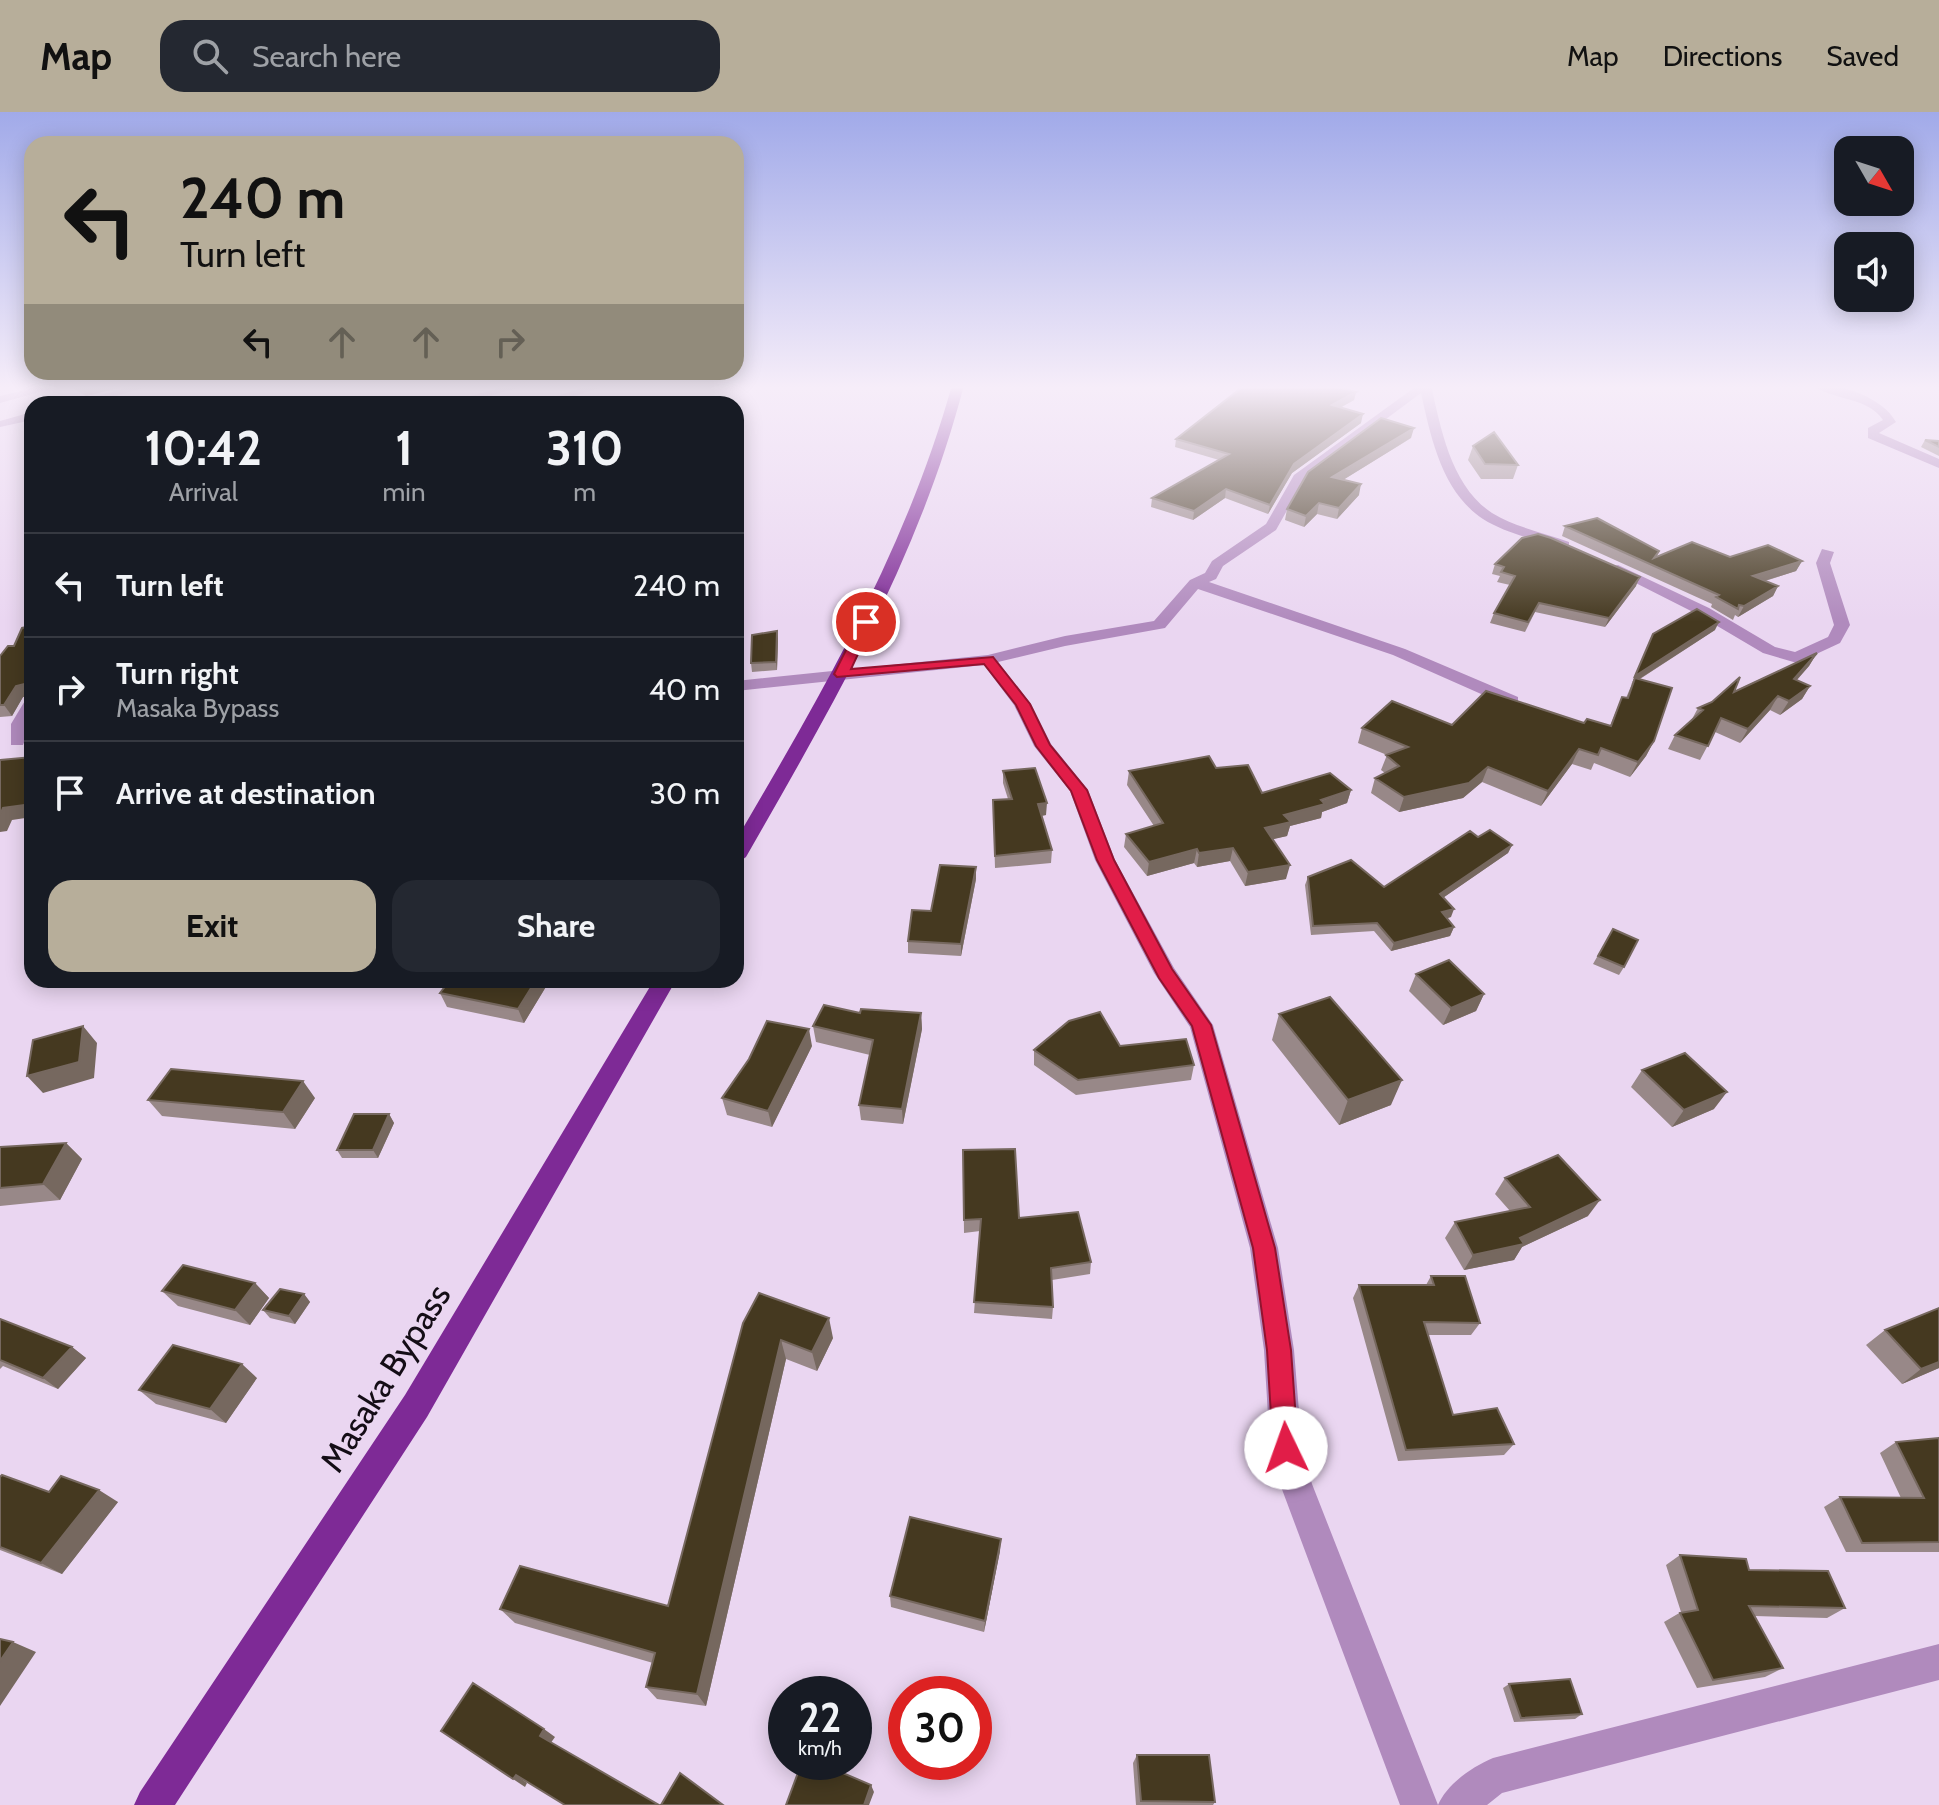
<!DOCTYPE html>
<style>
body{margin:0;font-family:Cabin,sans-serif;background:#242831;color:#f1f3f6;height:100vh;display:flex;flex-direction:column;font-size:30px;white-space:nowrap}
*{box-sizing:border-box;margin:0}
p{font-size:26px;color:#9ea1a6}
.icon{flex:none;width:44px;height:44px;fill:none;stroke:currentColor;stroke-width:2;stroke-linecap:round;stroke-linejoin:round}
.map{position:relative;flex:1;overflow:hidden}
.drawer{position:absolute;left:24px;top:284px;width:720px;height:592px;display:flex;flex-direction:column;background:#171b24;border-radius:24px;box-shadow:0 4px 20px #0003}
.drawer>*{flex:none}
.guide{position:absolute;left:24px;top:24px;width:720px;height:244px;border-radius:24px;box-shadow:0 4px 20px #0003;background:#b7ae9a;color:#111;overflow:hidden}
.needle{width:52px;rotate:129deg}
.buttons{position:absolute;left:1834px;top:24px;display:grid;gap:16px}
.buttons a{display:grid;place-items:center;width:80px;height:80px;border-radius:16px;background:#171b24;box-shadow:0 4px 20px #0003;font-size:40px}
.speed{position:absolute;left:768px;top:1564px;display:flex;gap:16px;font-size:40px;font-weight:700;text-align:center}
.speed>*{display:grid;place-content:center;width:104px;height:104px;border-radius:50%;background:#171b24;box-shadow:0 4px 20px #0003;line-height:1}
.speed small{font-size:20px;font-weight:400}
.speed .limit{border:12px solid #d22;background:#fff;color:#111}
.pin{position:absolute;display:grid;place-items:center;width:68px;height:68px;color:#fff;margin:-34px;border:4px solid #fff;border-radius:50%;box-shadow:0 2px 8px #0007}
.me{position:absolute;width:88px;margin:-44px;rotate:357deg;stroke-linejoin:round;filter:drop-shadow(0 0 6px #0008)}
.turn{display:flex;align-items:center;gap:28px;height:168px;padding:0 24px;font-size:36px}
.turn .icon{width:104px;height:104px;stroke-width:2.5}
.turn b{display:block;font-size:56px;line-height:68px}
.lanes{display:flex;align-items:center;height:76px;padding:0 24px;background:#0003;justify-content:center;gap:40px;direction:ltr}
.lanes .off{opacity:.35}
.eta{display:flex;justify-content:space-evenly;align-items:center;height:136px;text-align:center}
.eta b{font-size:48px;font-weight:700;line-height:56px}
.primary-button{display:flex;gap:16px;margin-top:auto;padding:16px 24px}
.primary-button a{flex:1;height:92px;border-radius:24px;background:#b7ae9a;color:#111;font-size:32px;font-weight:700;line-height:92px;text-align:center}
.primary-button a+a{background:#242831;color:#f1f3f6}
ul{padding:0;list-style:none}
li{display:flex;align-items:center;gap:24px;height:104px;padding:0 24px;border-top:2px solid #363941}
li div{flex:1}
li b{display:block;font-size:30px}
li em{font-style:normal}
header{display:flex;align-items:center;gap:48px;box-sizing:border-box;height:112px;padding:0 40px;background:#b7ae9a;color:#111}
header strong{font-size:38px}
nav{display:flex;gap:44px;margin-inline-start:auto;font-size:28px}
.search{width:560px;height:72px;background:#242831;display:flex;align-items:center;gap:20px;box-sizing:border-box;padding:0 28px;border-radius:24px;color:#9ea1a6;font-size:30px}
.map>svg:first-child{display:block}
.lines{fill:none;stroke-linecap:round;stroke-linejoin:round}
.minor{fill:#b08abd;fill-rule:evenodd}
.trunk{fill:#7e2a96;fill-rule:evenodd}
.wall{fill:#988888}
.shaded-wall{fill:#76685f}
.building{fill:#453920;stroke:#76685f;stroke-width:2}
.route{fill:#e11d48;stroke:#92132f;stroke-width:2}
.labels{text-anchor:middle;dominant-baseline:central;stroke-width:8;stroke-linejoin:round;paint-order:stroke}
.near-street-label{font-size:34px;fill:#140d16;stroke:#ead6f1}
</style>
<header>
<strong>Map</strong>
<div class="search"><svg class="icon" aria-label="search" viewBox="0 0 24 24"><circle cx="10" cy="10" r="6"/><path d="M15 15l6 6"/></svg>Search here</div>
<nav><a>Map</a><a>Directions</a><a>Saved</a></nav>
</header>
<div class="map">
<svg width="1939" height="1693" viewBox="0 0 1939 1693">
<rect width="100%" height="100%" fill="#ead6f1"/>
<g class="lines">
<path class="minor" d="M47,273H65L0,291V284Z
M136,273H153L89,292H70Z
M510,273H528L461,292L453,289Z
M591,273H608L550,292H532Z
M1418,273H1431C1441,317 1451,374 1492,401C1515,415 1544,421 1569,430V436H1559C1534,427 1505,421 1483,407C1442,380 1431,326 1421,281L1304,368L1276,418L1223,454L1216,467L1209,470L1405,537L1518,585V593H1506L1393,543L1198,477L1165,516L1065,534L998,550L1031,592L1051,632L1088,678L1115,748L1174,856L1213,913L1278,1136L1294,1238L1302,1336L1312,1372L1438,1693H1400L1280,1372L1270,1336L1264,1238L1250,1136L1190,915L1154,861L1095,748L1070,679L1034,634L1014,593L984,553L736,579V569L988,543L1065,524L1154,509L1190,468L1205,461L1212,449L1266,412L1294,363Z
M1812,273C1840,271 1882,285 1896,310L1879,321L1939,347V356L1868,326V316L1883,308C1867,284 1833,289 1812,273Z
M32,300V308L0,315V309Z
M1822,437L1834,440L1830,451L1850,513L1840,531L1797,551L1763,541L1697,502L1606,456L1618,453L1709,496L1775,535L1795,540L1828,525L1834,513L1816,451Z
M32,586C32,602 30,618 23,633H11V612L26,587Z
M1939,1532V1568L1502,1681L1487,1693H1438C1447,1672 1472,1655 1493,1646Z"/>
<path class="trunk" d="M952,273H964C919,446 834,591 746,745L736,752V728C822,581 906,438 952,273Z
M654,868H676L427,1305L175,1693H134L140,1680L405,1283Z"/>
</g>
<path class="wall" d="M67,273H130L86,284Z
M1356,280L1354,288L1340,296L1361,311L1292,361L1268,402L1225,386L1193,408L1151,395L1152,386L1219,348L1175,335L1176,327Z
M1411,326L1343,368L1359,383L1337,407L1317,402L1304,415L1285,408L1287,397Z
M1925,328L1939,329V344L1921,335Z
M1473,334L1518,353L1513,367H1481L1468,348Z
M1565,414L1659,439L1657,445H1730L1802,449L1796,459L1765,469L1778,474L1773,484L1738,505L1735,503L1733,508L1711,495L1712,492L1562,424Z
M1495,452L1636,474L1605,515L1535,500L1525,520L1490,511L1494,501L1510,473L1497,470L1500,464L1492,462Z
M32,514V600L26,591L27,584L23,585L12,604L0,605V544L14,534Z
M1715,518L1640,567L1654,629L1646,644L1630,665L1594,651L1591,658L1572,652L1541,694L1482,670L1463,686L1399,700L1371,681L1375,666L1385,661L1381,658L1387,643L1358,631L1362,616L1584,611L1610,614L1622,585L1626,586L1653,522Z
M777,519L778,527L777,558L752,560L751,551Z
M1817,541L1809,554L1797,568L1810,574L1802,587L1780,603L1770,598L1740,631L1715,620L1700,648L1668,637L1675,623L1691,609L1698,596Z
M1003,659L1046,703L1042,704L1052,738L1051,751L995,756L993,688L1008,687L1003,671Z
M1129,659L1262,681L1351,678L1347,691L1322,700L1321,706L1290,714L1287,724L1272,727L1286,767L1245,774L1230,749L1197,755L1194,751L1147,764L1124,735L1126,722L1154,714L1127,673Z
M1478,725L1512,733L1508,741L1444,785L1451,805L1447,806L1454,815L1450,824L1391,839L1374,819L1311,823L1305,773L1308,765L1384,775Z
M976,767L961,844L908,841V829Z
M1613,817L1624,855L1619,863L1593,852Z
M1416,862L1484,882L1476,899L1443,913L1409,879Z
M550,868L524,911L447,895L440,881Z
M860,901H921L922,917L903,1012L861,1008L859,993L870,943L816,930L813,914Z
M1279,902L1391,993L1339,1013L1272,928Z
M812,934L772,1015L727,1003L722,986Z
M1120,934L1194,953L1191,968L1076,983L1034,953V938Z
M1642,958L1714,997L1672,1015L1631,975Z
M315,986L295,1017L162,1004L148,988Z
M389,1002L394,1011L378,1046H342L337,1038Z
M66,1031L82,1047L60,1088L0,1094V1035Z
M963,1038L1019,1106L1091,1150L1090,1162L1052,1168L1053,1195L1052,1207L974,1201L980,1119L964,1121Z
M1505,1066L1588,1104L1522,1135L1514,1148L1464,1158L1445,1126L1455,1110L1510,1099L1495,1082Z
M1431,1164L1480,1211L1471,1223H1428L1453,1303L1514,1332L1504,1343L1398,1349L1353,1186L1359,1173H1426Z
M255,1171L269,1186L250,1213L178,1194L162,1179Z
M304,1182L310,1190L295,1212L270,1206L263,1198Z
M0,1207L72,1235L86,1246L58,1277L3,1254L0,1257Z
M743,1211L833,1226L817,1259L786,1247L706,1594L657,1587L646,1575L653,1551L515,1511L500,1497L668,1494Z
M1885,1218L1939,1256L1902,1272L1866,1233Z
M257,1266L226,1311L156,1292L139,1278Z
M1939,1326V1440H1846L1824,1395L1840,1385L1901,1386L1880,1341L1896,1330Z
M0,1365L49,1380L118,1390L62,1462L0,1438Z
M1000,1439L984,1520L891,1495L890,1484Z
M1680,1443L1749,1458L1845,1496L1827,1506L1755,1504L1783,1556L1765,1565L1697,1576L1664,1510L1681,1500L1666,1453Z
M1509,1572L1582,1602L1575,1607L1514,1610L1503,1576Z
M1137,1643L1215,1690L1213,1693H1136L1133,1651Z"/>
<path class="shaded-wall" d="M89,273H130L86,284L81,275Z
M1356,280L1354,288L1330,301L1332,293Z
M1363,302L1361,311L1292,361L1268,402L1270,393L1294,352Z
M1414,316L1411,326L1330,376L1332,365Z
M1361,372L1359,383L1337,407L1339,396Z
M1226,377L1225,386L1193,408L1194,399Z
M1319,391L1317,402L1304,415L1306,404Z
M1802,449L1796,459L1748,474L1753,464Z
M1640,465L1636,474L1605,515L1609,506Z
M1778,474L1773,484L1738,505L1744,494Z
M1719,510L1715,518L1633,571L1635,566L1631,573L1635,564Z
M777,519L778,527L777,558L776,550Z
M1817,541L1809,554L1786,580L1794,567Z
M24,572L32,583L23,585L12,604L4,593L16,574Z
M1810,574L1802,587L1780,603L1789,589Z
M1778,584L1770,598L1740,631L1748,617Z
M1654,629L1646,644L1630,665L1638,650Z
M1579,637L1572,652L1541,694L1548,679Z
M1488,655L1482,670L1463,686L1399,700L1404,685Z
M1351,678L1347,691L1322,700L1321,706L1290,714L1287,724L1262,730L1265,716L1284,703Z
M1047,691L1046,703L1038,704V692Z
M32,692V705L12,708L7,719L0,720V703L3,696Z
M1512,733L1508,741L1437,790L1440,782Z
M1233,736L1230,749L1197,755L1199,741Z
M1197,737L1194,751L1147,764L1149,750Z
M1290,753L1286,767L1245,774L1248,760Z
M976,755V767L961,844V832Z
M1454,797L1451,805L1438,809L1442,800Z
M1454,815L1450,824L1391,839L1394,831Z
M536,868H550L524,911L518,897Z
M1484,882L1476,899L1443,913L1451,896Z
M921,901L922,917L903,1012L902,997Z
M83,914L97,931L94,966L43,981L27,964Z
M809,917L812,934L772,1015L768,999Z
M1402,968L1391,993L1339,1013L1348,988Z
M303,969L315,986L295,1017L283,1000Z
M1727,980L1714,997L1672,1015L1684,998Z
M389,1002L394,1011L378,1046L373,1038Z
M66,1031L82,1047L60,1088L43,1072Z
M1600,1088L1588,1104L1522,1135L1514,1148L1464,1158L1473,1143L1520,1126Z
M255,1171L269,1186L250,1213L235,1198Z
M304,1182L310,1190L295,1212L289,1204Z
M829,1206L833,1226L817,1259L812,1240Z
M781,1228L786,1247L706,1594L697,1582Z
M72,1235L86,1246L58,1277L43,1266Z
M1939,1250V1256L1902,1272L1921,1257Z
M242,1252L257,1266L226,1311L210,1297Z
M99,1378L118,1390L62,1462L41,1451Z
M1001,1427L1000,1439L984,1520L985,1509Z
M13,1530L36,1540L0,1594V1549Z
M544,1617L555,1625L550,1632L540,1624Z
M516,1663L527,1671L525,1675L513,1667Z
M871,1673L874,1680L869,1693H864Z"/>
<path class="building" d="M1245,273H1330L1356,280L1332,293L1363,302L1294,352L1270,393L1226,377L1194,399L1152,386L1229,342L1176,327Z
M1381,306L1414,316L1332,365L1361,372L1339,396L1319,391L1306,404L1287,397L1308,360Z
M1494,320L1518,353L1485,352L1473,334Z
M1925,328L1939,329V335Z
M1597,406L1659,439L1654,446L1692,430L1730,445L1768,433L1802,449L1753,464L1778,474L1744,494L1739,493L1738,497L1716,485L1719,483L1565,414Z
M1538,422L1551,426L1640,465L1609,506L1539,491L1528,510L1494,501L1515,464L1501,460L1504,455L1495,452L1522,426Z
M1697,497L1719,510L1635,564L1653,522Z
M32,514V591H26L27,575L24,572L16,574L4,593H0V544L8,534H14L22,516Z
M777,519L776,550L751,551L752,523Z
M1817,541L1794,567L1810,574L1789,589L1778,584L1748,617L1721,606L1708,634L1675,623L1703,598L1698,596L1712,590L1740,565L1734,580Z
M1635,566L1672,576L1654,629L1638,650L1601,636L1598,643L1579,637L1548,679L1488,655L1469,671L1404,685L1375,666L1399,654L1386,643L1408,635L1362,616L1392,589L1452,613L1486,579L1584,611L1587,607L1611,614L1622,585L1628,586Z
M1209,644L1216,656L1248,653L1262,681L1330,661L1351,678L1321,688L1325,692L1284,703L1291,710L1265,716L1290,753L1248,760L1233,736L1199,741L1197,737L1149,750L1126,722L1163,711L1129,659Z
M32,645V692L3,696L0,703V648Z
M1035,656L1047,691L1038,692L1052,738L995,744L993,688L1012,687L1003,659Z
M1490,718L1512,733L1440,782L1454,797L1442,800L1454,815L1394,831L1377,811L1313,814L1308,765L1351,748L1384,775L1470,719L1478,725Z
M940,753L976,755L961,832L908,829L912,798L931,799Z
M1613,817L1638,828L1624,855L1598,844Z
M1449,848L1484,882L1451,896L1416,862Z
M450,868H536L518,897L440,881Z
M1330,885L1402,968L1348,988L1279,902Z
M824,893L860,901L861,897L921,901L902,997L859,993L873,928L813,914Z
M1100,900L1120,934L1186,927L1194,953L1078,968L1034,938L1069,909Z
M767,909L809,917L768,999L722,986L749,947Z
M83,914L79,950L27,964L33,928Z
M1685,941L1727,980L1684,998L1642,958Z
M171,957L303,969L283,1000L148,988Z
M354,1002H389L373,1038H337Z
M66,1031L43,1072L0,1076V1035Z
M1015,1037L1019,1106L1078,1100L1091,1150L1051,1156L1053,1195L974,1190L981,1107L964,1108L963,1038Z
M1558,1043L1600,1088L1520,1126L1524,1132L1473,1143L1455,1110L1530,1095L1505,1066Z
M183,1153L255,1171L235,1198L162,1179Z
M1431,1164H1465L1480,1211L1424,1210L1453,1303L1497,1296L1514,1332L1406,1338L1359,1173H1434Z
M280,1177L304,1182L289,1204L263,1198Z
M759,1181L829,1206L812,1240L781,1228L697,1582L646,1575L655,1541L500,1497L520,1454L668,1494L743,1211Z
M1939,1196V1250L1921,1257L1885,1218Z
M0,1207L72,1235L43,1266L0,1248Z
M173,1233L242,1252L210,1297L139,1278Z
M1939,1326V1430L1862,1431L1840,1385L1924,1386L1896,1330Z
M2,1363L49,1380L61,1364L99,1378L41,1451L0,1435V1365Z
M910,1405L1001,1427L985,1509L890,1484Z
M1680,1443L1746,1447L1749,1458L1828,1459L1845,1496L1749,1494L1783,1556L1713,1568L1680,1501L1698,1498Z
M0,1527L13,1530L0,1549Z
M1570,1567L1582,1602L1521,1606L1509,1572Z
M473,1571L544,1617L540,1624L659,1693H565L516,1663L513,1667L441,1619Z
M1137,1643H1209L1215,1690L1141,1689Z
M802,1650H817L871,1673L864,1693H786Z
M680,1661L723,1693H661Z"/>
<linearGradient id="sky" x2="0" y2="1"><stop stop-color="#a1aae9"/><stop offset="0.54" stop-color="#f6edf9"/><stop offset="1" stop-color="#f6edf9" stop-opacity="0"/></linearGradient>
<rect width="1939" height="510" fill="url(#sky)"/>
<path class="route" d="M866,506L873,510L851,557L993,545L1030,592L1050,633L1087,678L1114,748L1172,857L1211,913L1275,1136L1291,1238L1298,1336L1295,1345L1286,1349L1277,1345L1273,1336L1267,1238L1253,1136L1192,914L1159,866L1097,748L1071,679L1036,634L1016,593L984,552L837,565L834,562L860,510Z"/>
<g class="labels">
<g class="near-street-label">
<text transform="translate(385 1266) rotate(-58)">Masaka Bypass</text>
</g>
</g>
</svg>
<div class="buttons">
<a><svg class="needle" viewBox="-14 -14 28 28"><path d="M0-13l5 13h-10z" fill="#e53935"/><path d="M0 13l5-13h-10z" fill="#9ea1a6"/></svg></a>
<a><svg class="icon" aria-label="sound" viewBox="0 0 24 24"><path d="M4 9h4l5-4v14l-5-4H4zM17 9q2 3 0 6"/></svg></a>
</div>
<div class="speed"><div>22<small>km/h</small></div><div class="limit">30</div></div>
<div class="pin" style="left:866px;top:510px;background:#d93025"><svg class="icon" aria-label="arrive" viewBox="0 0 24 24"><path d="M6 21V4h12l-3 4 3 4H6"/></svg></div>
<svg class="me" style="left:1286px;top:1336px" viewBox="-20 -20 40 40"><circle r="19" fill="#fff"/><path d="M0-13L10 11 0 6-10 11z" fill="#e11d48"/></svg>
<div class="guide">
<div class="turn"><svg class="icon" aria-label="left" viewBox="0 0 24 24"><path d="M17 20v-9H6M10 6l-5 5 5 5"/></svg><div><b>240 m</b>Turn left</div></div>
<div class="lanes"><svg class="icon" aria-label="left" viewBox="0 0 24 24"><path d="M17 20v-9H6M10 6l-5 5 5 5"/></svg><svg class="icon off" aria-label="ahead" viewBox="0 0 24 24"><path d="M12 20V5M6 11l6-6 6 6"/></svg><svg class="icon off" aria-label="ahead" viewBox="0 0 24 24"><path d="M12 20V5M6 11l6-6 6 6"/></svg><svg class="icon off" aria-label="right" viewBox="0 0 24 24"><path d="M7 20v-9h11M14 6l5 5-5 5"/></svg></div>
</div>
<section class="drawer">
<div class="eta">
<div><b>10:42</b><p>Arrival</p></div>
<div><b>1</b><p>min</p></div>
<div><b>310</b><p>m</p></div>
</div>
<ul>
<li><svg class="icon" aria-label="left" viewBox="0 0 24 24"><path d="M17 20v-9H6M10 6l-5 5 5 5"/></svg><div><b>Turn left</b></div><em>240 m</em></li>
<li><svg class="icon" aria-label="right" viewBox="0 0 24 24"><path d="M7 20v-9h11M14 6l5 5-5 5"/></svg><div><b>Turn right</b><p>Masaka Bypass</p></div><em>40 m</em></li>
<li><svg class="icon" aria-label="arrive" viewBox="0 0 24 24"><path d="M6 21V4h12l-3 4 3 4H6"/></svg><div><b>Arrive at destination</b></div><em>30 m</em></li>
</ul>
<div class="primary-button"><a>Exit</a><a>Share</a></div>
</section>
</div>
